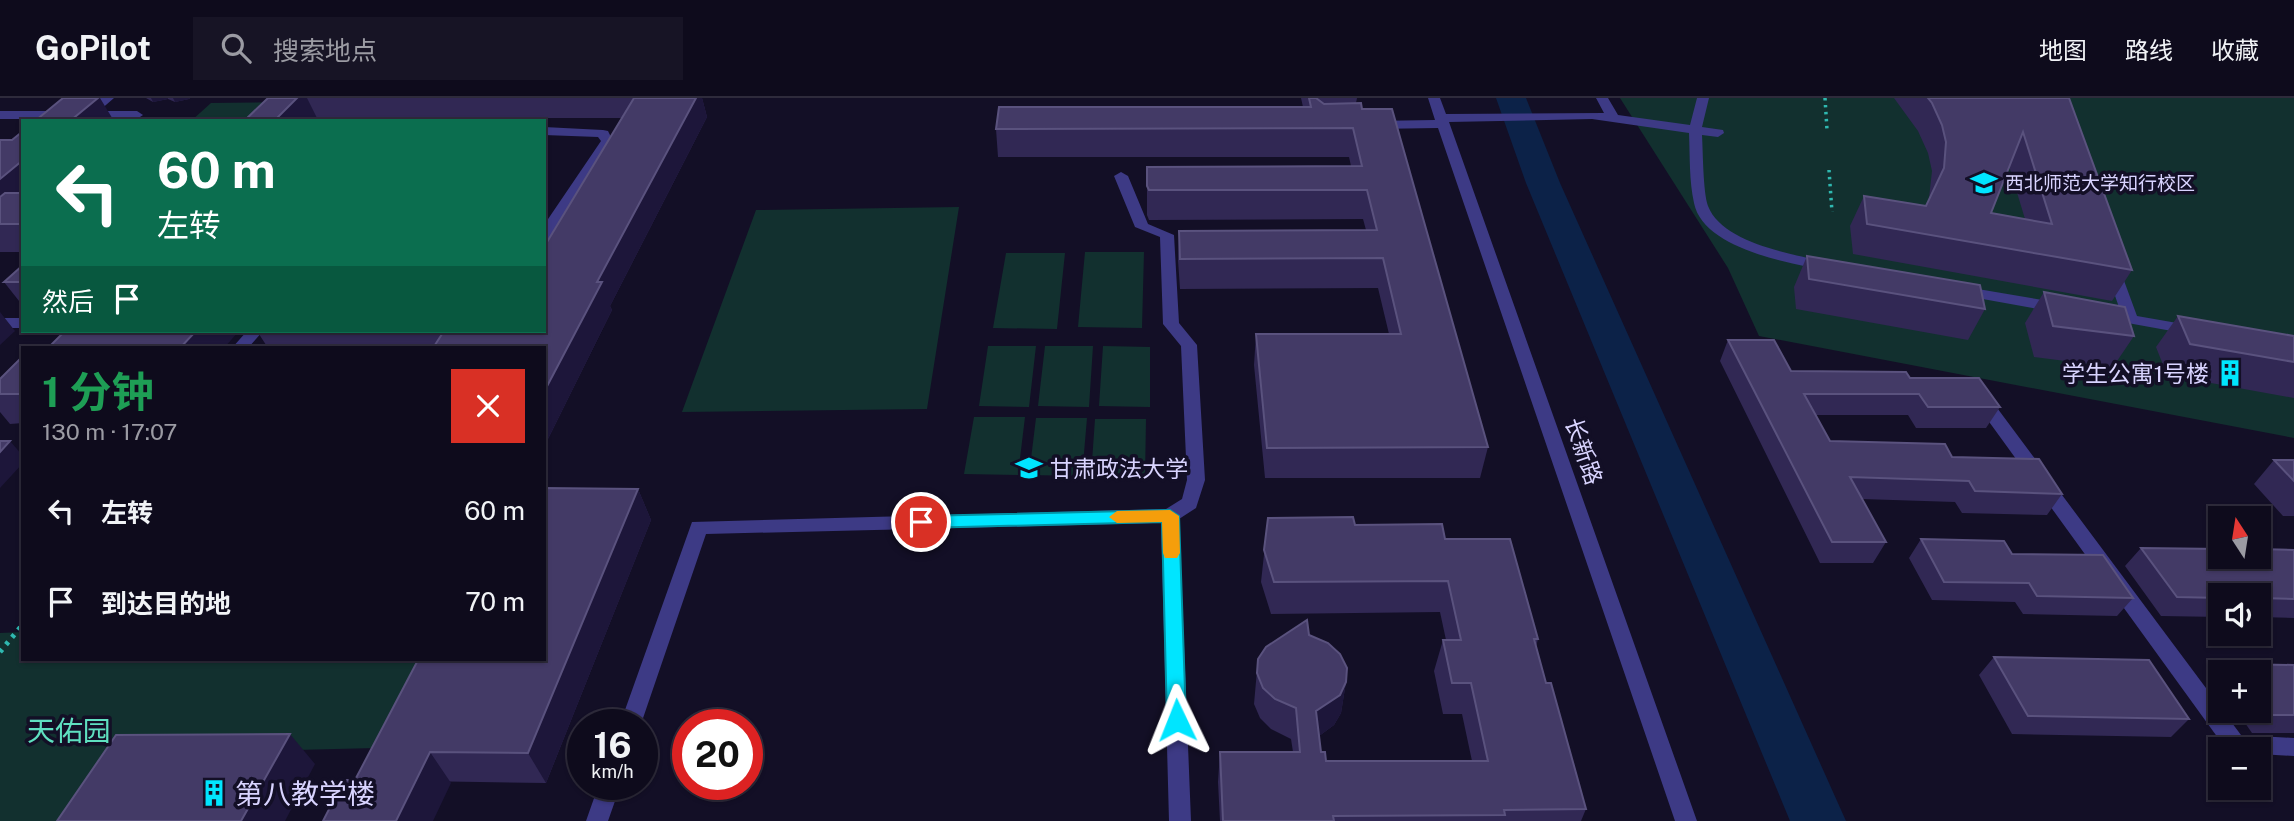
<!DOCTYPE html>
<html lang="zh">
<meta charset="utf-8">
<style>
body{margin:0;font-family:"Public Sans","Noto Sans SC",sans-serif;background:#171425;color:#f1f3f6;height:100vh;display:flex;flex-direction:column;font-size:26px;white-space:nowrap}
*{box-sizing:border-box;margin:0}
p{font-size:23px;color:#9b9ba3}
.icon{flex:none;width:38px;height:38px;fill:none;stroke:currentColor;stroke-width:2;stroke-linecap:round;stroke-linejoin:round}
.map{position:relative;flex:1;overflow:hidden}
.details{position:absolute;left:21px;top:248px;width:525px;height:315px;display:flex;flex-direction:column;background:#0e0b1c;border-radius:0px;box-shadow:0 2px 5px #0004,0 0 0 2px #2e2b3b}
.details>*{flex:none}
.banner{position:absolute;left:21px;top:21px;width:525px;height:214px;border-radius:0px;box-shadow:0 2px 5px #0004,0 0 0 2px #2e2b3b;background:#0b6e4f;color:#fff;overflow:hidden}
.needle{width:46px;rotate:348deg}
.controls{position:absolute;left:2208px;top:408px;display:grid;gap:14px}
.controls a{display:grid;place-items:center;width:63px;height:63px;border-radius:0px;background:#0e0b1c;box-shadow:0 2px 5px #0004,0 0 0 2px #2e2b3b;font-size:35px}
.speed{position:absolute;left:567px;top:611px;display:flex;gap:14px;font-size:35px;font-weight:700;text-align:center}
.speed>*{display:grid;place-content:center;width:91px;height:91px;border-radius:50%;background:#0e0b1c;box-shadow:0 2px 5px #0004,0 0 0 2px #2e2b3b;line-height:1}
.speed small{font-size:18px;font-weight:400}
.speed .limit{border:10px solid #d22;background:#fff;color:#111}
.pin{position:absolute;display:grid;place-items:center;width:60px;height:60px;color:#fff;margin:-30px;border:4px solid #fff;border-radius:50%;box-shadow:0 2px 7px #0007}
.me{position:absolute;width:77px;margin:-38px;rotate:358deg;stroke-linejoin:round;filter:drop-shadow(0 0 5px #0008)}
.turn{display:flex;align-items:center;gap:24px;height:147px;padding:0 21px;font-size:32px}
.turn .icon{width:91px;height:91px;stroke-width:2.5}
.turn b{display:block;font-size:49px;line-height:60px}
.then{display:flex;align-items:center;height:66px;padding:0 21px;background:#0003;gap:14px;font-size:26px}
.round{display:grid;place-items:center;flex:none;width:74px;height:74px;border-radius:0px;background:#171425}
.overview{display:flex;align-items:center;justify-content:space-between;height:119px;padding:0 21px}
h1{font-size:42px;font-weight:700;line-height:52px;color:#1e9e55}
ul{padding:0;list-style:none}
li{display:flex;align-items:center;gap:21px;height:91px;padding:0 21px}
li div{flex:1}
li b{display:block;font-size:26px}
li em{font-style:normal}
header{display:flex;align-items:center;gap:42px;box-sizing:border-box;height:98px;padding:0 35px;background:#0e0b1c;border-bottom:2px solid #2e2b3b}
header strong{font-size:33px}
nav{display:flex;gap:38px;margin-inline-start:auto;font-size:24px}
.search{width:490px;height:63px;background:#171425;display:flex;align-items:center;gap:18px;box-sizing:border-box;padding:0 24px;border-radius:0px;color:#9b9ba3;font-size:26px}
.map>svg:first-child{display:block}
.green{fill:#12302f}
.lines{fill:none;stroke-linecap:round;stroke-linejoin:round}
.river{fill:#0c2248;fill-rule:evenodd}
.path-far1{stroke:#2fb8b0;stroke-width:3.5;stroke-dasharray:2.5 4.5;stroke-linecap:butt}
.path{stroke:#2fb8b0;stroke-width:5;stroke-dasharray:3.5 6;stroke-linecap:butt}
.minor{fill:#3d3a85;fill-rule:evenodd}
.wall{fill:#312854;fill-rule:evenodd}
.shaded-wall{fill:#1d163a}
.building{fill:#433a66;stroke:#5a527e;stroke-width:2;fill-rule:evenodd}
.route{fill:#00e5ff;stroke:#0095a6;stroke-width:2}
.slow{fill:#f59e0b}
.labels{text-anchor:middle;dominant-baseline:central;stroke-width:7;stroke-linejoin:round;paint-order:stroke}
.far-poi-label{font-size:19px;fill:#d9d4ff;stroke:#130f26;text-anchor:start}
.poi-label{font-size:23px;fill:#d9d4ff;stroke:#130f26;text-anchor:end}
.street-label{font-size:23px;fill:#d9d4ff;stroke:#130f26}
.near-park-label{font-size:28px;fill:#5fe0c0;stroke:#130f26}
.near-poi-label{font-size:28px;fill:#d9d4ff;stroke:#130f26;text-anchor:start}
</style>
<header>
<strong>GoPilot</strong>
<div class="search"><svg class="icon" aria-label="search" viewBox="0 0 24 24"><circle cx="10" cy="10" r="6"/><path d="M15 15l6 6"/></svg>搜索地点</div>
<nav><a>地图</a><a>路线</a><a>收藏</a></nav>
</header>
<div class="map">
<svg width="2294" height="723" viewBox="0 0 2294 723">
<rect width="100%" height="100%" fill="#130f26"/>
<path class="green" d="M1620,0H2294V340L1759,238L1728,170Z
M294,4L276,23H191L211,5Z
M959,109L927,311L682,314L756,112Z
M1085,154H1144L1142,230L1078,229Z
M1006,155H1065L1057,231L993,230Z
M988,248H1036L1029,309L979,308Z
M1045,248H1093L1089,309L1038,308Z
M1103,248L1150,249V309L1099,308Z
M974,319H1025L1018,377L964,376Z
M1036,320H1087L1082,378L1029,377Z
M1095,321H1146L1145,379L1091,378Z
M23,534V562H423L376,650L139,656L86,723H0V535Z"/>
<g class="lines">
<path class="river" d="M1496,0H1526L1560,85L1846,723H1790L1526,85Z"/>
<path class="path-far1" d="M1825,0L1827,32
M1829,72L1832,114"/>
<path class="path" d="M0,554L23,526"/>
<path class="minor" d="M100,0H114L99,13H137L143,17L137,21H0V13H84Z
M1428,0H1440L1446,16L1604,15L1596,0H1608L1618,17L1690,27L1697,0H1709L1702,29L1723,32L1724,35L1718,39L1702,37C1703,54 1703,94 1708,108C1723,147 1799,157 1834,166L1836,169L1829,173C1792,166 1703,151 1694,105C1689,83 1690,58 1689,35L1592,21L1449,24L1697,723H1675L1438,30L1374,31L1368,27L1374,23L1435,22Z
M544,29L603,32L608,33L613,43L549,141L544,142V127L601,43L598,39L544,37Z
M1121,74L1128,78L1148,126L1174,137L1179,225L1197,247L1205,382L1196,410L1179,421L1191,723H1169L1161,425L706,436L641,626H620L692,424L1166,411L1182,401L1187,382L1181,248L1163,226L1160,139L1135,129L1114,78Z
M2112,165L2119,169L2137,218L2200,229L2202,232L2200,235L2194,237L2100,220L2097,217L2100,214L2121,215L2105,169Z
M1960,188L2060,205L2068,210L2060,215L1955,196L1952,193Z
M0,220H23V230H0Z
M247,233H263L248,250H232Z
M1980,294L1986,295L2241,637L2294,640V658L2259,656V651H2226L1974,303L1972,299L1974,295Z
M599,686H621L608,723H586Z"/>
</g>
<path class="wall" d="M146,0H190L189,1L175,4L168,1L153,4Z
M268,0H702L707,19L610,208L612,212L544,349V250H268L257,233H544L623,20H317L314,23H244Z
M1301,0H1357L1356,5L1362,11L1488,349L1480,380H1265L1254,267L1256,236H1389L1378,190L1180,191L1178,162L1179,133L1366,132L1363,121L1149,122L1147,117V69L1351,68L1349,59H998L996,31L1303,9Z
M1894,0H2069L2132,172L2112,203L1853,156L1850,128L1864,98L1926,108L1929,100L1932,73L1928,55L1918,33ZM2009,68L2025,121L1991,115Z
M23,33V154H0V42H12Z
M1807,158L1985,211L1968,242L1796,211L1794,189Z
M23,167V208L4,184Z
M2044,194L2134,238L2113,269L2034,259L2025,225Z
M2178,218L2294,238V300L2167,277L2156,249Z
M1728,242L1791,273L1910,280L2000,309L1986,330H1916L1908,317H1816L1830,343L1952,359L2062,396L2047,417L1962,415L1955,404L1862,401L1886,444L1873,465H1820L1720,263Z
M23,261V325L10,326L0,314V281Z
M2274,362H2294V418H2283L2254,386Z
M638,391L651,422L546,685L355,682Z
M1268,420L1355,427L1445,441L1538,541L1536,549L1546,585L1586,711L1581,723H1220L1218,684L1220,654H1293L1291,641L1271,631L1260,620L1254,606L1258,561L1309,537L1346,584L1341,615L1334,627L1319,638L1321,654L1326,663H1472L1462,616H1443L1434,573L1443,542H1446L1440,514L1271,516L1261,484Z
M1921,441L2012,456L2133,500L2117,518L2023,516L2015,504L1932,502L1909,460Z
M2141,450L2294,452V520L2259,519V497H2221V519L2161,518L2125,468Z
M1994,559L2189,621L2171,639L2012,636L1979,577Z
M2234,566L2294,567V635H2252L2236,612H2259V574H2226Z
M2221,579V592L2216,585Z"/>
<path class="shaded-wall" d="M98,0H100L114,23H70Z
M151,0H168V1L153,4Z
M173,0H190L189,1L175,4Z
M297,0H307L317,20L314,23H274Z
M681,0H702L707,19L610,208L612,212L544,349V294L597,184Z
M23,62V106L0,126V81Z
M0,214L15,233L0,247Z
M196,233H239L224,250H180Z
M10,343L23,358V365L0,390V354Z
M638,391L651,422L546,685L528,655Z
M1346,584L1341,615L1334,627L1311,644L1316,613Z
M290,636L315,666L285,723H241Z
M430,654L451,685L433,723H396Z"/>
<path class="building" d="M63,0H98L70,23H35Z
M268,0H297L274,23H244Z
M634,0H696L597,184H602L544,294V250H433L444,233H544V149Z
M1309,0H1316L1324,6L1361,5L1362,11H1392L1488,349L1267,350L1256,236H1401L1383,160L1180,161L1179,133L1377,132L1367,92H1149L1147,88V69L1362,68L1353,30L996,31L999,9H1311Z
M1928,0H2069L2132,172L1867,126L1864,98L1926,108L1944,70L1946,44L1942,27L1932,5ZM2023,34L2052,126L1991,115Z
M23,33V62L0,81V42H12Z
M5,95H23V126H0V99Z
M1807,158L1980,187L1985,211L1809,181Z
M23,167V184H4Z
M2044,194L2125,209L2134,238L2053,228Z
M2178,218L2294,238V264L2190,246Z
M65,233H196L180,250H48Z
M1728,242H1774L1791,273L1906,274L1910,280H1979L2000,309H1928L1919,296H1804L1830,343L1945,346L1952,359L2039,361L2062,396L1975,393L1969,383L1850,379L1886,444H1832Z
M20,261H23V296H0V281Z
M0,343H10L0,354Z
M2274,362H2294V383Z
M544,390L638,391L528,655L430,654L396,723H323L344,682H355L418,562H544Z
M1353,419L1355,427L1442,426L1445,441H1510L1538,541H1534L1546,585H1551L1586,711L1504,712L1505,717L1333,718L1334,723H1223L1220,654H1300L1296,610L1275,601L1263,590L1257,575L1258,561L1266,549L1307,522L1309,537L1328,545L1340,556L1347,570L1346,584L1340,597L1316,613L1321,654H1325L1326,663H1488L1471,585H1452L1443,542H1461L1448,483L1274,484L1264,452L1268,420Z
M1921,441L2004,443L2012,456L2103,457L2133,500L2037,498L2029,485L1944,484Z
M2141,450L2221,451V458H2259V451L2294,452V501L2259,500V497H2221V500L2177,499Z
M1994,559L2149,562L2189,621L2028,618Z
M2234,566L2294,567V617H2271L2259,601V574H2239Z
M290,636L241,723H57L116,637Z"/>
<path class="route" d="M1170,412L1179,418L1186,622L1184,627L1177,630L1170,627L1167,622L1162,424L921,430L913,424L921,418Z"/>
<path class="slow" d="M1170,412L1179,418L1180,455L1177,460H1165L1163,455L1162,424L1117,425L1109,419L1117,413Z"/>
<defs>
<symbol id="university-bare" viewBox="-9 -9 18 18"><path d="M0-5L7-2L0 1L-7-2ZM-4 1L0 2.5L4 1V4Q0 6-4 4Z" fill="#00e5ff" stroke="#130f26" stroke-width="2.5" paint-order="stroke"/></symbol>
<symbol id="building-bare" viewBox="-9 -9 18 18"><path d="M-4-6H4V6H1V3H-1V6H-4ZM-2.5-4.3h1.7v1.8h-1.7ZM.8-4.3h1.7v1.8H.8ZM-2.5-1h1.7V.8h-1.7ZM.8-1h1.7V.8H.8Z" fill="#00e5ff" stroke="#130f26" stroke-width="2.5" paint-order="stroke"/></symbol>
<symbol id="school-bare" viewBox="-9 -9 18 18"><path d="M0-5L7-2L0 1L-7-2ZM-4 1L0 2.5L4 1V4Q0 6-4 4Z" fill="#00e5ff" stroke="#130f26" stroke-width="2.5" paint-order="stroke"/></symbol>
</defs>
<g fill-rule="evenodd">
<use href="#university-bare" x="1965" y="66" width="38" height="38"/>
<use href="#building-bare" x="2211" y="256" width="38" height="38"/>
<use href="#school-bare" x="1010" y="351" width="38" height="38"/>
<use href="#building-bare" x="195" y="676" width="38" height="38"/>
</g>
<g class="labels">
<g class="far-poi-label">
<text x="2005" y="85">西北师范大学知行校区</text>
</g>
<g class="poi-label">
<text x="2209" y="275">学生公寓1号楼</text>
<text x="1050" y="370" text-anchor="start">甘肃政法大学</text>
</g>
<g class="street-label">
<text transform="translate(1584 353) rotate(71)">长新路</text>
</g>
<g class="near-park-label">
<text x="69" y="632">天佑园</text>
</g>
<g class="near-poi-label">
<text x="235" y="695">第八教学楼</text>
</g>
</g>
</svg>
<div class="controls">
<a><svg class="needle" viewBox="-14 -14 28 28"><path d="M0-13l5 13h-10z" fill="#e53935"/><path d="M0 13l5-13h-10z" fill="#9b9ba3"/></svg></a>
<a><svg class="icon" aria-label="sound" viewBox="0 0 24 24"><path d="M4 9h4l5-4v14l-5-4H4zM17 9q2 3 0 6"/></svg></a>
<a>+</a>
<a>−</a>
</div>
<div class="speed"><div>16<small>km/h</small></div><div class="limit">20</div></div>
<div class="pin" style="left:921px;top:424px;background:#d93025"><svg class="icon" aria-label="arrive" viewBox="0 0 24 24"><path d="M6 21V4h12l-3 4 3 4H6"/></svg></div>
<svg class="me" style="left:1177px;top:622px" viewBox="-20 -20 40 40"><path d="M0-17L14 15 0 8-14 15z" fill="#00e5ff" stroke="#fff" stroke-width="4"/></svg>
<div class="banner">
<div class="turn"><svg class="icon" aria-label="left" viewBox="0 0 24 24"><path d="M17 20v-9H6M10 6l-5 5 5 5"/></svg><div><b>60 m</b>左转</div></div>
<div class="then">然后<svg class="icon" aria-label="arrive" viewBox="0 0 24 24"><path d="M6 21V4h12l-3 4 3 4H6"/></svg></div>
</div>
<section class="details">
<div class="overview"><div><h1>1 分钟</h1><p>130 m · 17:07</p></div><a class="round" style="background:#d93025;color:#fff"><svg class="icon" aria-label="close" viewBox="0 0 24 24"><path d="M6 6l12 12M18 6L6 18"/></svg></a></div>
<ul>
<li><svg class="icon" aria-label="left" viewBox="0 0 24 24"><path d="M17 20v-9H6M10 6l-5 5 5 5"/></svg><div><b>左转</b></div><em>60 m</em></li>
<li><svg class="icon" aria-label="arrive" viewBox="0 0 24 24"><path d="M6 21V4h12l-3 4 3 4H6"/></svg><div><b>到达目的地</b></div><em>70 m</em></li>
</ul>
</section>
</div>
